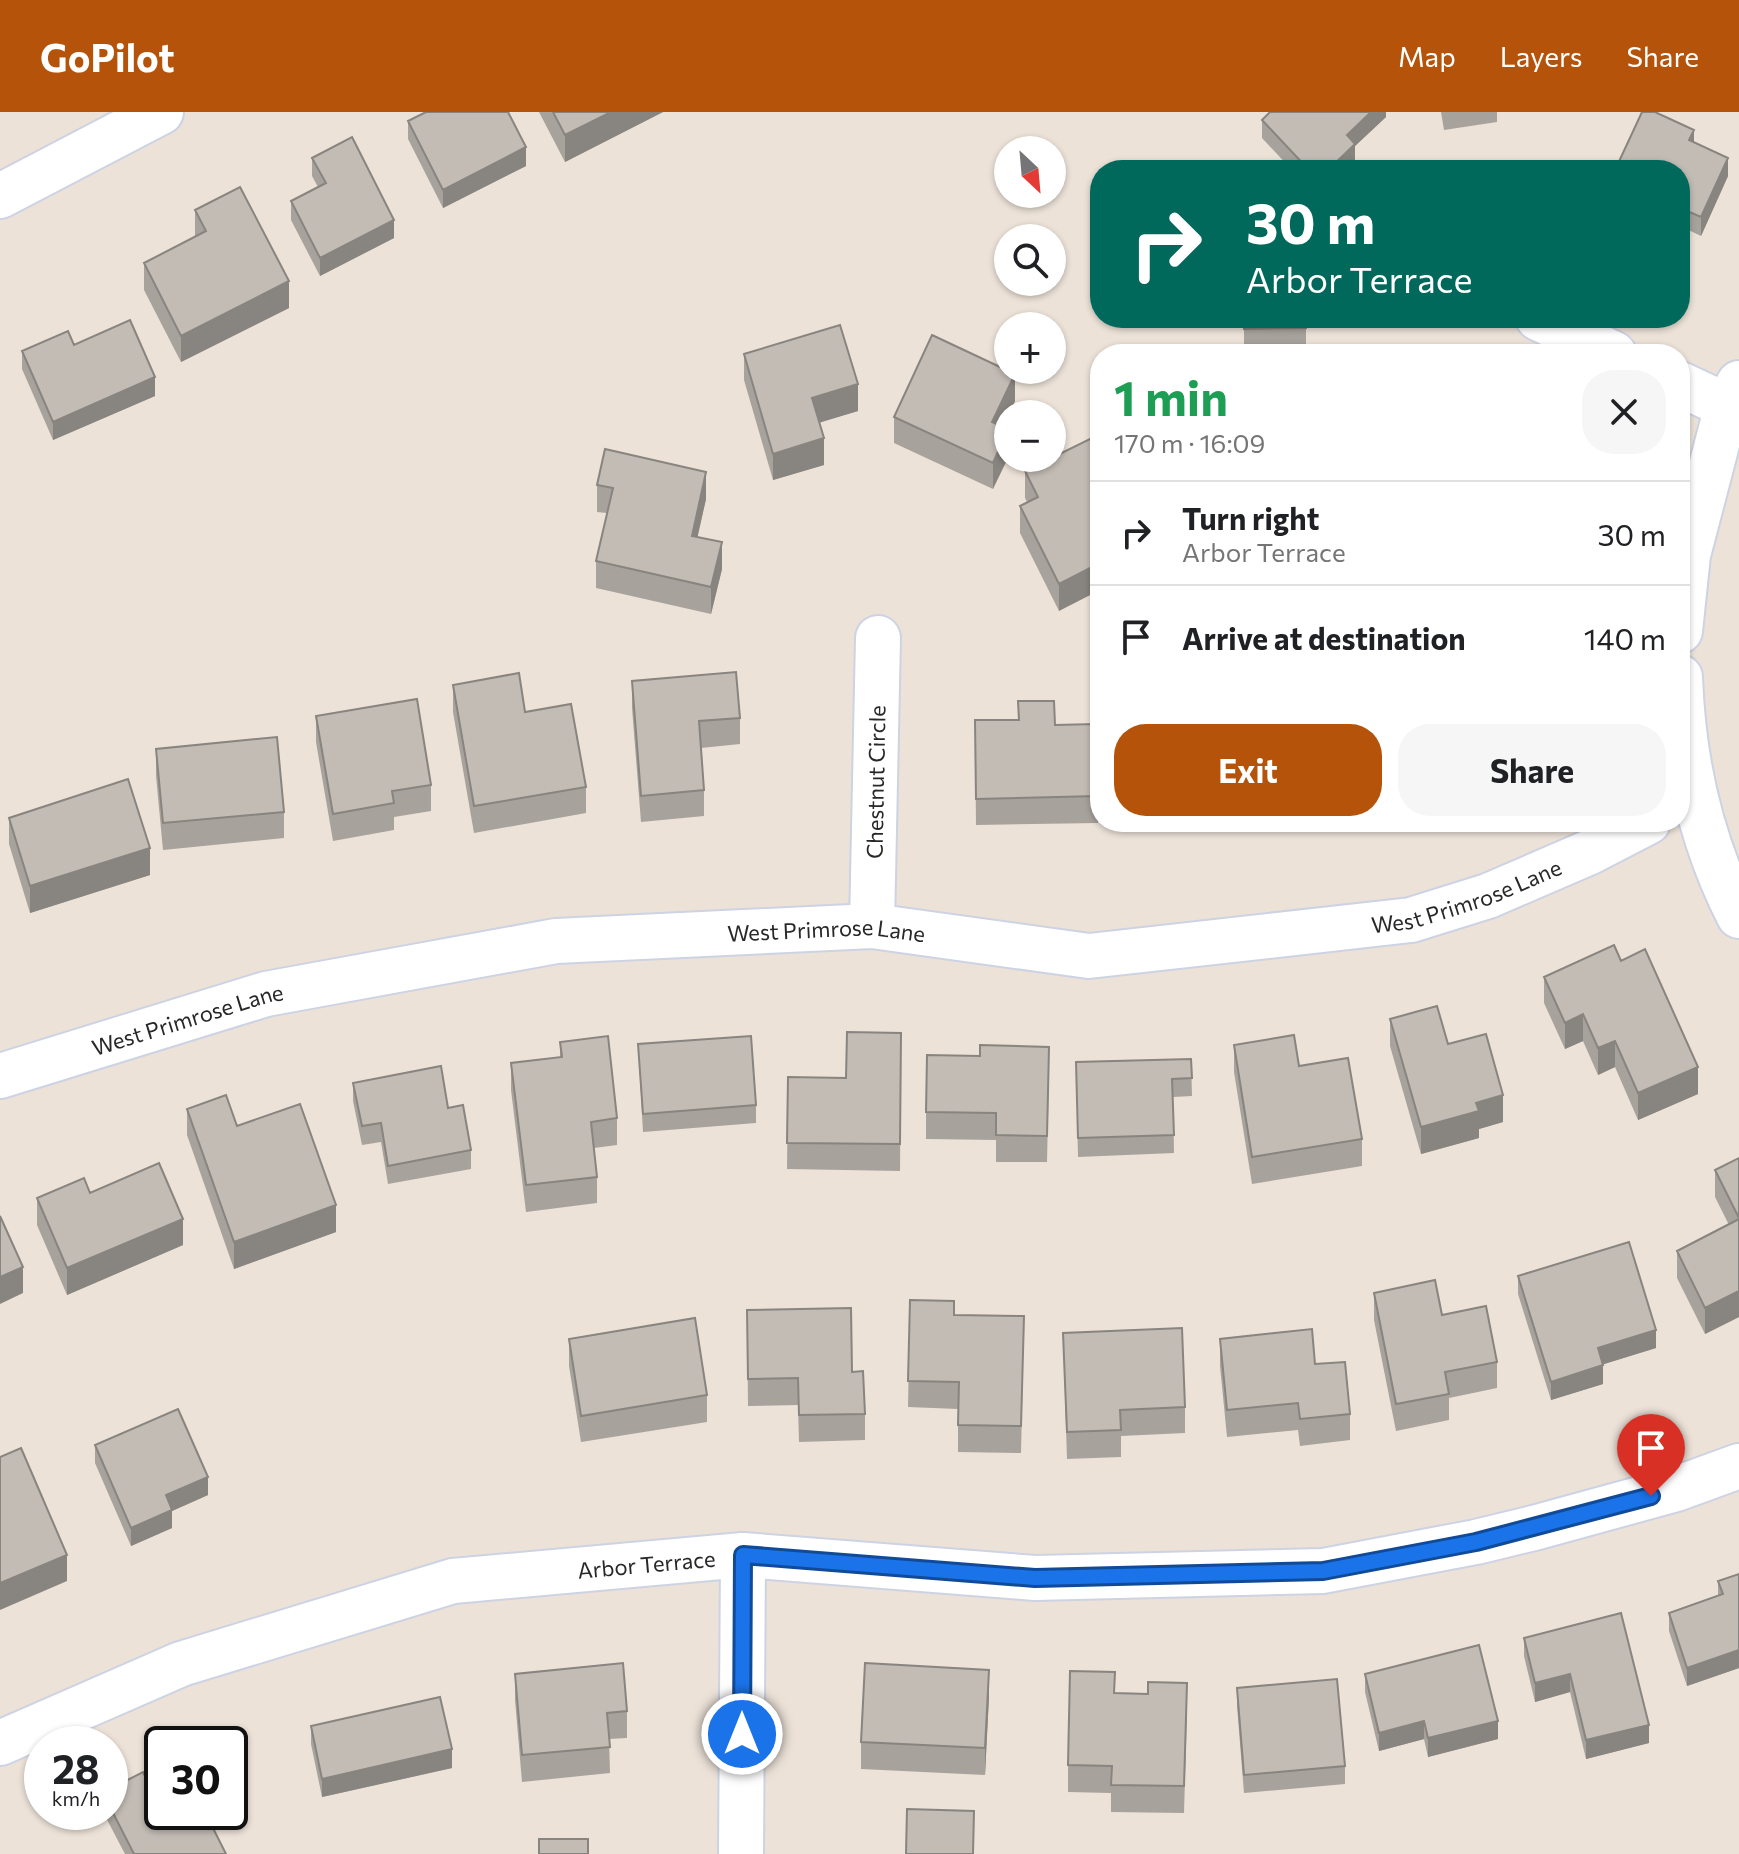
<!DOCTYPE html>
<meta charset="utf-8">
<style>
body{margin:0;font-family:Commissioner,sans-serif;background:#f6f6f6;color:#202124;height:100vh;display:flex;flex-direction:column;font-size:30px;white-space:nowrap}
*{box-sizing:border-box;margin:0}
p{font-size:26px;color:#757577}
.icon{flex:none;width:44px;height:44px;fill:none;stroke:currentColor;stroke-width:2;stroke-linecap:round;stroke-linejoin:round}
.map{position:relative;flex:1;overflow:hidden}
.drawer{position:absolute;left:1090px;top:232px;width:600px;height:488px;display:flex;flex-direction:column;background:#fff;border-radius:32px;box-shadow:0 2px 6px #0004}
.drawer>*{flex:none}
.hud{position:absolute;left:1090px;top:48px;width:600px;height:168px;border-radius:32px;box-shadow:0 2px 6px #0004;background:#00695c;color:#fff;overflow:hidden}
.needle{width:52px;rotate:154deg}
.buttons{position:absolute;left:994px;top:24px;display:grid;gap:16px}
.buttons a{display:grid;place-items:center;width:72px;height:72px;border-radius:50%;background:#fff;box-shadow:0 2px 6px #0004;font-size:40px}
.speed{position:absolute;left:24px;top:1614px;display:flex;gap:16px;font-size:40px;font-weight:700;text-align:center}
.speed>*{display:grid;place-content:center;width:104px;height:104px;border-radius:50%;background:#fff;box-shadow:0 2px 6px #0004;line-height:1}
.speed small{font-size:20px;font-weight:400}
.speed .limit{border:4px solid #111;border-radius:12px;background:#fff;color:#111}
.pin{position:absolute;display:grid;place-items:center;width:68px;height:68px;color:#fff;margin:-82px -34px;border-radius:50% 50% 50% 0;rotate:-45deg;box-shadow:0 0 8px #0007}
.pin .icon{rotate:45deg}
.me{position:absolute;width:88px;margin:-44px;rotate:0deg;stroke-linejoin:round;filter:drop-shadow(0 0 6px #0008)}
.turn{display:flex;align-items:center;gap:28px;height:168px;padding:0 24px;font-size:36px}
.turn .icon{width:104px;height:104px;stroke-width:2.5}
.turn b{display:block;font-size:56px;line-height:68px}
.round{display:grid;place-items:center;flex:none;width:84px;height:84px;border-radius:32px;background:#f6f6f6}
.summary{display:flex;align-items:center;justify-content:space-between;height:136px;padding:0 24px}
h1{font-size:48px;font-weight:700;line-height:60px;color:#1e9e55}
.cta{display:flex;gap:16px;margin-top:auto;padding:16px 24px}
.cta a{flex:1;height:92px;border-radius:32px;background:#b45309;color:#fff;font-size:32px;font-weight:700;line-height:92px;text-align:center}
.cta a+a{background:#f6f6f6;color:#202124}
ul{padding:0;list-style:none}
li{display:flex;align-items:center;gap:24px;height:104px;padding:0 24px;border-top:2px solid #e0e0e0}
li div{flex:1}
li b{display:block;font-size:30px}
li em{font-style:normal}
header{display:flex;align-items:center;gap:48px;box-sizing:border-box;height:112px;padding:0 40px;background:#b45309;color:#fff}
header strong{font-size:38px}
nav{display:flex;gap:44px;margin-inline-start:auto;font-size:28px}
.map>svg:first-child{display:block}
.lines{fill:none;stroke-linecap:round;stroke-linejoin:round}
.minor-casing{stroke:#cdd3e3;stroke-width:48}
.minor{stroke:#fff;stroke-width:44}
.wall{fill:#a8a29c}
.shaded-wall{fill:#88847f}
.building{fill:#c3bcb5;stroke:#88847f;stroke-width:2}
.route-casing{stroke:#114b97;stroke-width:20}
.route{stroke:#1a73e8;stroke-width:14}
.labels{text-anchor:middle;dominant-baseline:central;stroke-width:7;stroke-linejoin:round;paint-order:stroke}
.street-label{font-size:22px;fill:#282828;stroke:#fff}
</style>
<header>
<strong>GoPilot</strong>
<nav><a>Map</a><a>Layers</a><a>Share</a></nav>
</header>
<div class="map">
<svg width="1739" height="1742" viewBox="0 0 1739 1742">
<rect width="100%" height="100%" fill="#ece2d8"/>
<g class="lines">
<defs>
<g id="minor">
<path d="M0,84L161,0"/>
<path d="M1538,206L1614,242"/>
<path d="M1680,272L1727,294"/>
<path d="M1680,519L1688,443L1727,294L1739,271"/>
<path d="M1680,565C1683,648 1701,730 1739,804"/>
<path id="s1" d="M872,814L878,526"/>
<path id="s2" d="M0,964L266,882L556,829L872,814L1089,844L1411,808L1488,784L1590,740L1648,710"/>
<path id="s3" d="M0,1631L181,1552L453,1469L743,1443L1035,1466L1323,1459L1476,1430L1534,1416L1676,1377L1739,1354"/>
<path d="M741,1742L743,1443"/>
</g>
</defs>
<use href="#minor" class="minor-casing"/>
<use href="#minor" class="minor"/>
</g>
<path class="wall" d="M539,0H663L565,50Z
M1386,0V5L1355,34V50L1347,58H1292L1262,26V8Z
M1441,0H1497V10L1444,18Z
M408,9L526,54L443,96L408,27Z
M1694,31L1728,64L1701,124L1680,114V58Z
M312,46L394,126L320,164L291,108V89L318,75L312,64Z
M195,98L289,196L181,250L144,178V151L195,125Z
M1244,206H1306V234L1244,236Z
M74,233L155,284L53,328L22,257V239Z
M744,242L858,299L819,310L824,353L773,368L744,268Z
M1015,289L1003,314L993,377L894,331V305Z
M1100,322L1059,499L1020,421V394L1027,390L1025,386V359Z
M597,373L706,387L697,425L722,457L711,502L596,476V449L607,401L597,400Z
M632,569L740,606V632L701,636L704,678V704L641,710L632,596Z
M453,573L525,600L586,675V701L474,721L453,600Z
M1018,589L1055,613L1098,684V711L976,713L975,608H1018Z
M316,604L431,673V699L394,705V718L333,729L316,630Z
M156,637L284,700V726L163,738L156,664Z
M9,706L150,763L30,801L9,732Z
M1158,710H1259V711L1158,718Z
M1621,849L1698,982L1638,1008L1615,955L1598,963L1583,929L1565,937L1544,891V865Z
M1390,907L1448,932L1503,1010L1479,1017V1026L1421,1042L1390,934Z
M901,921L900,1059L787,1057L788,965L846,966Z
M560,930L617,1006V1033L594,1036L597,1065V1091L526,1100L511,978V951L560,945Z
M638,932L756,993V1011L643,1020Z
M1234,933L1299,954L1362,1027V1054L1252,1072L1234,960Z
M980,944L1049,961L1047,1050H996V1028L926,1027V1000Z
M1191,947L1192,984L1173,985L1174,1041L1078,1045L1076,950Z
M353,971L448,996L471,1038V1057L388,1072L381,1030L362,1033L353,989Z
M187,997L237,1014L336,1120L234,1157L187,1023Z
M1739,1046V1205L1705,1222L1677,1166V1139L1729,1113L1715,1085V1058Z
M90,1081L183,1133L67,1183L37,1113V1086Z
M1518,1164L1656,1236L1603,1252V1272L1551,1288L1518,1182Z
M1374,1181L1442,1203L1497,1250V1276L1449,1286V1308L1396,1319L1374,1208Z
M910,1188L954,1203L1024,1204L1021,1341L958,1340V1297L908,1295Z
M747,1198L852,1260L865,1302V1328L799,1330L798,1293L748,1294Z
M1063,1221L1185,1295V1321L1121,1324V1345L1067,1347Z
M569,1227L707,1283V1310L581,1330L569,1254Z
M1220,1227L1315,1252L1350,1302V1328L1300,1334L1298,1318L1227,1325L1220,1254Z
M95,1333L208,1383L172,1399V1416L131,1434L95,1351Z
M1739,1462V1556L1687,1574L1669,1519V1501L1718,1483V1469Z
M1524,1526L1649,1631L1586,1647L1570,1580L1535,1590L1524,1544Z
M515,1562L627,1599V1626L609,1627L610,1661L522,1670L515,1588Z
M1365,1562L1498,1627L1428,1645L1424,1627L1379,1639L1365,1580Z
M1237,1576L1345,1654V1672L1244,1681L1237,1594Z
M1115,1581L1187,1598L1184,1701L1111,1700V1681L1068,1680V1653Z
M989,1584L985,1663L861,1657V1630Z
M311,1614L452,1656L322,1685L311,1632Z
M110,1677L162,1700L226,1742H125L103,1700H110Z"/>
<path class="shaded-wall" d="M611,0H663L565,50V23Z
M1371,0H1386V5L1355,34V50L1347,58H1328L1347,23Z
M1694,18V36L1689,28Z
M526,35V54L443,96V78Z
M1728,46V64L1701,124V105Z
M394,108V126L320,164V146Z
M289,169V196L181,250V224Z
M1015,262V289L992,336V310Z
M155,265V284L53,328V310Z
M858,272V299L812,313V286Z
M1008,319V346L993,377V351Z
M824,326V353L773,368V342Z
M706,360V387L692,450V424Z
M1100,406V432L1095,408Z
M722,430V457L711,502V475Z
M1100,451V478L1059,499V472Z
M150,736V763L30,801V774Z
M1583,902V929L1565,937V911Z
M1615,929V955L1598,963V936Z
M1698,955V982L1638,1008V981Z
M1503,983V1010L1479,1017V1026L1421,1042V1015L1476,991Z
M336,1093V1120L234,1157V1130Z
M183,1107V1133L67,1183V1156Z
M23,1155V1181L0,1192V1165Z
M1739,1179V1205L1705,1222V1196Z
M1656,1218V1236L1598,1254V1236Z
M1603,1253V1272L1551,1288V1270Z
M208,1365V1383L172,1399V1416L131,1434V1416L166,1383Z
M67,1443V1469L0,1498V1471Z
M1739,1538V1556L1687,1574V1556Z
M989,1558V1584L985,1663V1636Z
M1570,1562V1580L1535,1590V1571Z
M1424,1609V1627L1379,1639V1621Z
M1498,1609V1627L1428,1645V1626Z
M1649,1613V1631L1586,1647V1628Z
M452,1637V1656L322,1685V1667Z"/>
<path class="building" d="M426,0H508L526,35L443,78L408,9Z
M553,0H611L565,23Z
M1270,0H1371L1347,23L1355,32L1328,58H1309L1262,8Z
M1642,0H1655L1694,18L1689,28L1728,46L1701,105L1680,96V58H1615Z
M352,25L394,108L320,146L291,89L326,71L312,46Z
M240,75L289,169L181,224L144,151L206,119L195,98Z
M1244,206H1306V216L1244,217Z
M130,208L155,265L53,310L22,239L68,219L74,233Z
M840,213L858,272L812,286L824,326L773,342L744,242Z
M932,223L1015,262L992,310L1008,317L993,351L894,305Z
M1100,322V406L1095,408L1100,418V451L1059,472L1020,394L1038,385L1025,359Z
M605,337L706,360L692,424L722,430L711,475L596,449L613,376L597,373Z
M736,560L740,606L699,609L704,678L641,684L632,569Z
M519,561L525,600L571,592L586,675L474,694L453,573Z
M417,587L431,673L392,679L394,691L333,702L316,604Z
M1018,589H1054L1055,613L1096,612L1098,684L976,687L975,608H1019Z
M277,625L284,700L163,711L156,637Z
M128,667L150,736L30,774L9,706Z
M1614,833L1621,849L1645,837L1698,955L1638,981L1615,929L1598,936L1583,902L1565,911L1544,865Z
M1437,894L1448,932L1486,922L1503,983L1476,991L1479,999L1421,1015L1390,907Z
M847,920L901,921L900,1032L787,1031L788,965L846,966Z
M1294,923L1299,954L1348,946L1362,1027L1252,1045L1234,933Z
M608,924L617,1006L591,1010L597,1065L526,1073L511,951L562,945L560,930Z
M751,924L756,993L643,1002L638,932Z
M980,933L1049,935L1047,1024L996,1023V1001L926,1000L927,943L980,944Z
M1191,947L1192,966L1172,967L1174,1023L1078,1026L1076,950Z
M441,954L448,996L463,993L471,1038L388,1054L381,1011L362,1014L353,971Z
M226,983L237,1014L300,992L336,1093L234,1130L187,997Z
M1739,1046V1106L1715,1058Z
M159,1051L183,1107L67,1156L37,1086L84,1066L90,1081Z
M0,1104L23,1155L0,1165Z
M1739,1107V1179L1705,1196L1677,1139Z
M1629,1130L1656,1218L1598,1236L1603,1253L1551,1270L1518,1164Z
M1435,1168L1442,1203L1486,1194L1497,1250L1445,1260L1449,1282L1396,1292L1374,1181Z
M910,1188L954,1189V1203L1024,1204L1021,1314L958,1313L959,1270L908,1269Z
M851,1196L852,1260L863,1259L865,1302L799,1303L798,1266L748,1267L747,1198Z
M695,1206L707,1283L581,1304L569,1227Z
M1182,1216L1185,1295L1120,1298L1121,1318L1067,1320L1063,1221Z
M1312,1217L1315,1252L1345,1250L1350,1302L1300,1307L1298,1291L1227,1298L1220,1227Z
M178,1297L208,1365L166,1383L172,1398L131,1416L95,1333Z
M21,1336L67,1443L0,1471V1345Z
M1739,1462V1538L1687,1556L1669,1501L1723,1482L1718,1469Z
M1621,1501L1649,1613L1586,1628L1570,1562L1535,1571L1524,1526Z
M1479,1533L1498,1609L1428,1626L1424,1609L1379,1621L1365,1562Z
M623,1551L627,1599L607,1601L610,1635L522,1643L515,1562Z
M865,1551L989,1558L985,1636L861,1630Z
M1070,1559L1115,1560L1114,1581L1148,1582V1570L1187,1571L1184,1674L1111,1673L1112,1654L1068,1653Z
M1337,1567L1345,1654L1244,1663L1237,1576Z
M440,1585L452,1637L322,1667L311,1614Z
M143,1660L162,1698V1700H205L226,1742H134L110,1695V1677Z
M907,1697L974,1699L973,1742H906Z
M539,1727H588V1742H539Z"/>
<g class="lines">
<defs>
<path id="route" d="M742,1622L743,1443L1035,1466L1323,1459L1476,1430L1651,1384"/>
</defs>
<use href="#route" class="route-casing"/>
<use href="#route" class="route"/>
</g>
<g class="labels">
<g class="street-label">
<text stroke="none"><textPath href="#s1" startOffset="144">Chestnut Circle</textPath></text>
<text stroke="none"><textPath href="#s2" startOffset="1492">West Primrose Lane</textPath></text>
<text stroke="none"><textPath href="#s2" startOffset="844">West Primrose Lane</textPath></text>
<text stroke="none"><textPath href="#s2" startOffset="196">West Primrose Lane</textPath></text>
<text stroke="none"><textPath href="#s3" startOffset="676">Arbor Terrace</textPath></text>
</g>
</g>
</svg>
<div class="buttons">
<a><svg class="needle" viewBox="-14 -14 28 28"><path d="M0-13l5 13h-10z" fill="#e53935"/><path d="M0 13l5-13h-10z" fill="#757577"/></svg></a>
<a><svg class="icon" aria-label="search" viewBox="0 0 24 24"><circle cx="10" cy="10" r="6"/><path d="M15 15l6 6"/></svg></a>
<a>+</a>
<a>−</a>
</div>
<div class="speed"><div>28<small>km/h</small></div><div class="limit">30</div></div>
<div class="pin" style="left:1651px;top:1384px;background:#d93025"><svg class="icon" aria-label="arrive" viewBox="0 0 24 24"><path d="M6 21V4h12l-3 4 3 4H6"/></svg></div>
<svg class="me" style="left:742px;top:1622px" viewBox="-20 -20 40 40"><circle r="17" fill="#1a73e8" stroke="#fff" stroke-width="3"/><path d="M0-11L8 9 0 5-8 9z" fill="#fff"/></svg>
<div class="hud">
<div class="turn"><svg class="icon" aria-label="right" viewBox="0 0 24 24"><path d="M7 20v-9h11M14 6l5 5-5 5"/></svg><div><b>30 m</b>Arbor Terrace</div></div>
</div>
<section class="drawer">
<div class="summary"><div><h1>1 min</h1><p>170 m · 16:09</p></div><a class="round"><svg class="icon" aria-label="close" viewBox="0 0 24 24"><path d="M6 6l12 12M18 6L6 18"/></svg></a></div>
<ul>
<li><svg class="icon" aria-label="right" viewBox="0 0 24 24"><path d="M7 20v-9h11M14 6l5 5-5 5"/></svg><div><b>Turn right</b><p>Arbor Terrace</p></div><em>30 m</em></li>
<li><svg class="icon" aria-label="arrive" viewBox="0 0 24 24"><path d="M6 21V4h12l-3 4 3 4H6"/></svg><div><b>Arrive at destination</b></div><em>140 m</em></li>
</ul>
<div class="cta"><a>Exit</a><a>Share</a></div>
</section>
</div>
